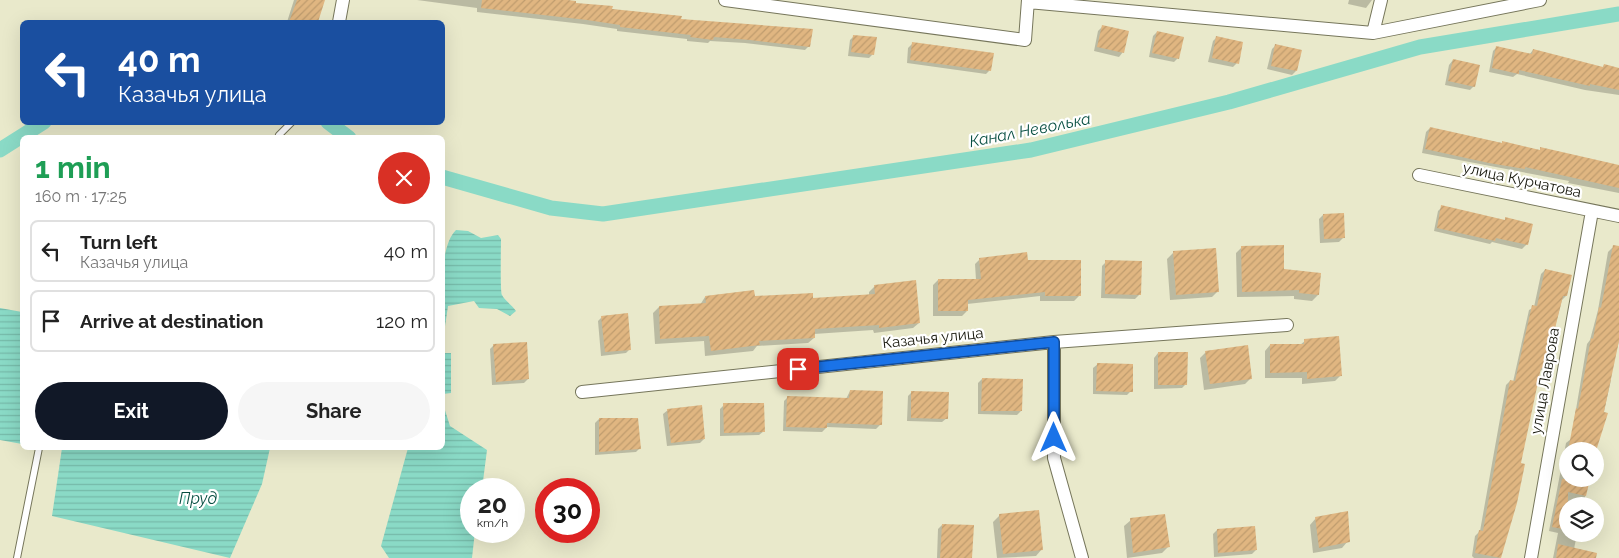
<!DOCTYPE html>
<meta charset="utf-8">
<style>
body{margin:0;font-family:Raleway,sans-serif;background:#f6f6f6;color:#222;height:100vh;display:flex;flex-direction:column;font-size:19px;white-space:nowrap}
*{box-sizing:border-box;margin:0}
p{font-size:16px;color:#767676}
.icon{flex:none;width:28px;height:28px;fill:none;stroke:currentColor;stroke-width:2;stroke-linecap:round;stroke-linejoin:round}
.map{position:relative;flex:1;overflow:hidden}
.panel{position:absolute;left:20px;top:135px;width:425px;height:315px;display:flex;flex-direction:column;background:#fff;border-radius:8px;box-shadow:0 5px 20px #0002}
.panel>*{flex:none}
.banner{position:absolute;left:20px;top:20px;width:425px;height:105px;border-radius:8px;box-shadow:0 5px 20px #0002;background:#1a4fa0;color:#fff;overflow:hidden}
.controls{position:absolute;left:1559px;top:442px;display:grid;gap:10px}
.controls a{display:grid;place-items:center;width:45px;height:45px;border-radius:50%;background:#fff;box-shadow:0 5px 20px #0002;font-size:25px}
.speed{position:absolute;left:460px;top:478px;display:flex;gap:10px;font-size:25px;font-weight:700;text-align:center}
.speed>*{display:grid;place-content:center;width:65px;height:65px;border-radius:50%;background:#fff;box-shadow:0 5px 20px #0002;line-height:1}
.speed small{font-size:12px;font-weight:400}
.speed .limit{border:8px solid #d22;background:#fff;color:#111}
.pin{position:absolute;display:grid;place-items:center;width:42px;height:42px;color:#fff;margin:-21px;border-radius:10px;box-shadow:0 2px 8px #0006}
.me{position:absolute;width:55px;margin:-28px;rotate:0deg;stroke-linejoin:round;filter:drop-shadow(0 0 4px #0008)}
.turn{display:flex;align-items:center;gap:18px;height:105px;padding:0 15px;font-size:22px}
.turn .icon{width:65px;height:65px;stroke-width:2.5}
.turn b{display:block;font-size:35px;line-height:42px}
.round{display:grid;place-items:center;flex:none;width:52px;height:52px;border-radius:26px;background:#f6f6f6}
.overview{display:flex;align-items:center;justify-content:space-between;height:85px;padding:0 15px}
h1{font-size:30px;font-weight:700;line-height:38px;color:#1e9e55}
.button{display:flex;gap:10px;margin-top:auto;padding:10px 15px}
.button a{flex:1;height:58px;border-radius:30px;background:#111827;color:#fff;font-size:20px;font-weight:700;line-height:58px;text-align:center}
.button a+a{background:#f6f6f6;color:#222}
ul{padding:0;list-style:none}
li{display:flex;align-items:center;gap:15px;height:62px;margin:0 10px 8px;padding:0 5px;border:2px solid #e0e0e0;border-radius:8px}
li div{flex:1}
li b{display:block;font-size:19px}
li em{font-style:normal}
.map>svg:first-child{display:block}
.water{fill:url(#water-rules)}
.shadow{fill:#0003}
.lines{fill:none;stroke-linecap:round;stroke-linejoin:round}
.canal{stroke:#8adac6;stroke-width:15}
.building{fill:url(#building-hatch)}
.lane-casing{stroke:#76765b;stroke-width:8}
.street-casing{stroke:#76765b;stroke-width:14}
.lane{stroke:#fff;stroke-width:6}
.street{stroke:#fff;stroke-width:12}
.route-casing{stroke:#114b97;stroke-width:12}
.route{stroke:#1a73e8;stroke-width:9}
.labels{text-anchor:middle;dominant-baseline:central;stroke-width:4.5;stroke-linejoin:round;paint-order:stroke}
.street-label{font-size:15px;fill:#16160b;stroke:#fff}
.water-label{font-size:16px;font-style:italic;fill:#084f42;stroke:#fff}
</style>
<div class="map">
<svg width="1619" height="558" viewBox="0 0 1619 558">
<defs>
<pattern id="water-rules" width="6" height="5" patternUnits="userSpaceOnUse" patternTransform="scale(1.25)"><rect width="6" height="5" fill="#8adac6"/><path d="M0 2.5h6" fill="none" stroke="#76baa9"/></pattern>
<pattern id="building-hatch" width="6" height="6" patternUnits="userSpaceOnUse" patternTransform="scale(1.25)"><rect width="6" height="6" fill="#e0b681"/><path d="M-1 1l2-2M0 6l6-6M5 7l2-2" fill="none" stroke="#bf9c6e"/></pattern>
</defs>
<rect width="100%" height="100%" fill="#e9e9cb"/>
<path class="water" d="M456,230L468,231L481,238L498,235L501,239C501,247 500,293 502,295C505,301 512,305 516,311L510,316L497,309L479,308L474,301L448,306L443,340C442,314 437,248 456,230Z
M0,308L22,312V444L0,440Z
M443,353H451V393L443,394Z
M443,404L450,426L487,450L482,489H471V531H475L472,558H389L381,546L408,448H442Z
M62,448H270L262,484L230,558L52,516Z"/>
<path class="shadow" d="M294,0H324L317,22H287Z
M417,0H556L680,20L809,46L805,50L745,43L710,41L708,43L687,41V39L617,31V29L583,24L477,12V8Z
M1349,0H1372L1366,8L1348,4Z
M1102,27L1123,52L1119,57L1094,51L1098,31Z
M1157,32L1178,58L1174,62L1149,57L1153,36Z
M854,36L873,54L869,58L848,56L850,40Z
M1217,37L1237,63L1233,67L1208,62L1213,41Z
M912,44L990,70L986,74L907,63L908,48Z
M1276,45L1296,71L1292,75L1267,69L1272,49Z
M1497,47L1529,55L1533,50L1602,68L1604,65L1619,69V95L1585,90L1517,74L1513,77L1489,72L1493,51Z
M1453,60L1474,86L1470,90L1445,85L1449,65Z
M1430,128L1539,151L1541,149L1619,168V193L1568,183L1569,181L1422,153L1426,132Z
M1442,207L1503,221L1506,219L1527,244L1522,249L1492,242L1490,244L1434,231L1438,211Z
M1323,215L1343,238L1339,242L1320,243L1319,219Z
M1242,247L1283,270L1318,295L1312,301L1294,299V296L1237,297L1236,253Z
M1612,248L1619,249V341L1609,379L1611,380L1595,451H1568V479H1589L1583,506H1568V534H1577L1574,549L1582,558H1553L1558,533L1549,531L1556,495L1566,443L1571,439L1587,344L1590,340L1598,310L1608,252Z
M1173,253L1218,291L1212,297L1170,300L1167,259Z
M980,259L1079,296L1074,301H1040V296L967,304V311L962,316H933V285L938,280H976L975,264Z
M1106,262L1139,295L1135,299L1101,298L1102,266Z
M1545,270L1566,296L1562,300L1544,368L1539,372L1500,558H1474L1472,556L1475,536L1480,531L1506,385L1510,381L1513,382L1529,310L1534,307L1541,274Z
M875,286L919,323L913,328L874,333L873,330L814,334V338L808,343L757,346L753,351L705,356L704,341L655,344L653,313L659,307L700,305L705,297L812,299L869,296V292Z
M602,317L630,349L626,353L601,356L598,321Z
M1305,341L1341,375L1335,381L1302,384V378H1265V351L1270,345H1300Z
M494,345L528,379L524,383L492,385L490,349Z
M1206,352L1251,378L1245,384L1204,390L1200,358Z
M1158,353L1186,384L1182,388L1154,389V358Z
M1098,364L1131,391L1127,395L1093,394V368Z
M982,379L1021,411L1017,415L978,414V383Z
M850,391L880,425L876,429L827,427L822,432L783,431L784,401L788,397L846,399Z
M912,392L947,418L942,422L907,421L908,396Z
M724,405L764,431L759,435L720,436V409Z
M668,410L704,439L700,443L667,446L663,414Z
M599,419L640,448L636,452L595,455V423Z
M1000,515L1042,549L1036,556L997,558L993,522Z
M1316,518L1348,541L1342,548L1313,553L1310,525Z
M1131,520L1168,547L1162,553L1127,558L1124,526Z
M942,525L971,558H937L938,529Z
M1217,530L1256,550L1252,554L1214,557L1213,534Z"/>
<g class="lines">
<path class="canal" d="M328,122L349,138
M0,150L44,122
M442,177L551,208L603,214L1031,150L1229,102L1420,47L1619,14"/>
</g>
<path class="building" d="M297,0H325L318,22H289Z
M482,0H568L576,1V3L613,6L612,9L682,16L681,19L813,29L810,47L750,40L714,37L713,40L690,37L691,35L620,27V25L587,20L481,8Z
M1102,25L1129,31L1124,53L1097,47Z
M1157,31L1184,37L1179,59L1152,53Z
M853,35L877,37L874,55L851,52Z
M1216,36L1243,42L1239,64L1212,58Z
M912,42L994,53L991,71L910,60Z
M1275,44L1302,50L1297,71L1271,66Z
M1496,46L1532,54L1533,49L1603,67L1604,64L1619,68V90L1590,84V86L1519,70V74L1492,68Z
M1453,59L1480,65L1475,87L1448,81Z
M1430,127L1502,143V141L1540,150V147L1619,165V188L1525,167V169L1489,163L1425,149Z
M1441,205L1505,220V217L1533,224L1528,245L1496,238L1495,241L1437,228Z
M1344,213L1345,238L1324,239L1323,214Z
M1284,245V269L1321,273L1319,295L1299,293V290L1242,292L1241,246Z
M1613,245L1619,246V341L1604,412L1608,413L1596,451H1568L1576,408L1578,409L1591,338L1593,339L1599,307L1601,308Z
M1216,248L1219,292L1176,295L1173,251Z
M1027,252L1028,260H1081V296H1045V292L968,300V311H938V279H981L979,258Z
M1105,260L1142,261L1141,295L1105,294Z
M1545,269L1572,275L1567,296H1563L1545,369L1541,368L1521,463L1525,464L1517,503L1501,558L1475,553L1479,530L1483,531L1510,380L1515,381L1532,305L1537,306Z
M916,280L920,323L879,328V325L815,329V338L759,341L760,345L711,351L709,336L660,339L659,306L706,303L705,296L754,290L755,296L813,293V298L875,294L874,285Z
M628,313L631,350L605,352L601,316Z
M1339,336L1342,376L1307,379V372L1270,373V344H1304V339Z
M527,342L529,379L496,382L493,344Z
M1248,345L1252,379L1210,384L1205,351Z
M1158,352H1188L1187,385H1158Z
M1097,363L1133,364V392L1096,391Z
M982,378L1023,379L1022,411H981Z
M850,390L883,391L882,425L827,423V428L786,427L787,396L849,398Z
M911,391L949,392L948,419L911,418Z
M723,403H764L765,432L724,433Z
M702,405L705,439L671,443L667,409Z
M599,418H638L641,449L599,452Z
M1562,479H1590L1586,496L1568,492V530L1552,527Z
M1039,510L1043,550L1003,554L999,514Z
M1348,511L1350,542L1319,548L1315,517Z
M1165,514L1170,547L1133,553L1130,518Z
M942,524L974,525L972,558H940Z
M1255,526L1257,550L1218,553L1217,529Z
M1558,544L1597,553L1596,558H1556Z"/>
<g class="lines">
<defs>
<path id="lane" d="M279,135L292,122
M17,558L39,448"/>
<path id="street" d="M725,0L1025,40L1028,0
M1028,2L1373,33L1540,0
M339,22L343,0
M1373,33L1381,0
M1419,175L1619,216
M1054,342V458L1082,558
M582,392L1054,342L1287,325
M1531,558L1592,211"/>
</defs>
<use href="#lane" class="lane-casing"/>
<use href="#street" class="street-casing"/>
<use href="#lane" class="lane"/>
<use href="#street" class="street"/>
</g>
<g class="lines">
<defs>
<path id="route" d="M798,369L1054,342V438"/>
</defs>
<use href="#route" class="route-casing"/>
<use href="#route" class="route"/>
</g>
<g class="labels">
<g class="street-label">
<text transform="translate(1522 180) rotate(12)">улица Курчатова</text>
<text transform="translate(933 338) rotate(-6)">Казачья улица</text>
<text transform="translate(1545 381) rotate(-80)">улица Лаврова</text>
</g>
<g class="water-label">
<text transform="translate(1030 130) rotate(-11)">Канал Неволька</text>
<text x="198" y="498">Пруд</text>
</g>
</g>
</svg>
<div class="controls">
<a><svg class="icon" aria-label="search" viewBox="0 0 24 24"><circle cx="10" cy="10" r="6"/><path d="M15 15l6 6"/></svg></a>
<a><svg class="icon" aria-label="layers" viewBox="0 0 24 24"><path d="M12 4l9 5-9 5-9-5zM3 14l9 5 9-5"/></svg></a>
</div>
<div class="speed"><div>20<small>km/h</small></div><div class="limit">30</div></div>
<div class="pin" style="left:798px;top:369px;background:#d93025"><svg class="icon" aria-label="arrive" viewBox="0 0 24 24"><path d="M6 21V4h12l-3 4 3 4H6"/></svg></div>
<svg class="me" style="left:1054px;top:438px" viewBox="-20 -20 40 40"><path d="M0-17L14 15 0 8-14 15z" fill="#1a73e8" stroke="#fff" stroke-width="4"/></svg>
<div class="banner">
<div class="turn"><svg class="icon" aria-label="left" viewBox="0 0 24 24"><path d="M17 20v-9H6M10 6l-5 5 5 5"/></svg><div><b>40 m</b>Казачья улица</div></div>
</div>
<section class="panel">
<div class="overview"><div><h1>1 min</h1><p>160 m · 17:25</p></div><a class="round" style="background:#d93025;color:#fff"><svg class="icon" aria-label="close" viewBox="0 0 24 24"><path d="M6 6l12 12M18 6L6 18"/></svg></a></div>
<ul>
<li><svg class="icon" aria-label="left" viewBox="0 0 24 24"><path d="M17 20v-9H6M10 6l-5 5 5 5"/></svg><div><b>Turn left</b><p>Казачья улица</p></div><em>40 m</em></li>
<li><svg class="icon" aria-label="arrive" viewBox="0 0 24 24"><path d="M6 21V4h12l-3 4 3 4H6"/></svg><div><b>Arrive at destination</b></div><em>120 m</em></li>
</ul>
<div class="button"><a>Exit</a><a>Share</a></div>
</section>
</div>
